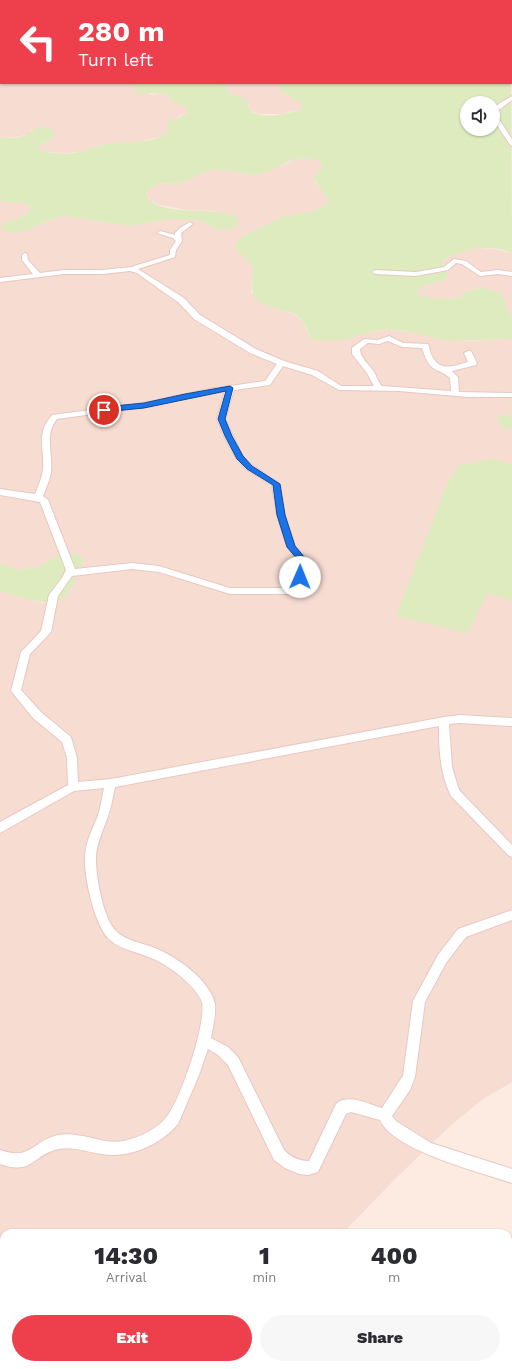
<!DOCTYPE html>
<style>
body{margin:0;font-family:"Work Sans",sans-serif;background:#f7f7f7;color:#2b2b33;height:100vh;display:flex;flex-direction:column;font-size:15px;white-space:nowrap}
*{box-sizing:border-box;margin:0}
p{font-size:13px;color:#7c7c81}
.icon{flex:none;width:22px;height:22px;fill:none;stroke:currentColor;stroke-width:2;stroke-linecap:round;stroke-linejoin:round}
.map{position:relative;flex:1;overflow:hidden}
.sheet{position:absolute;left:0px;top:1229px;width:512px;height:140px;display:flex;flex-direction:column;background:#fff;border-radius:12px 12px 0 0;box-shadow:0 1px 3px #0004}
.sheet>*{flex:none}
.top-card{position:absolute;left:0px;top:0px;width:512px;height:84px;box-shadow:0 1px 3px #0004;background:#ee3f4d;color:#fff;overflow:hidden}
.tools{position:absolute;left:460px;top:96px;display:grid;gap:8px}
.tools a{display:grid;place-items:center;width:40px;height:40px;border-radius:50%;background:#fff;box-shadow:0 1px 3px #0004;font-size:20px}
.pin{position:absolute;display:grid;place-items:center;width:34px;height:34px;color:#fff;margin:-17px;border:2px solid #fff;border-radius:50%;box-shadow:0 1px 4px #0007}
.me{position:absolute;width:44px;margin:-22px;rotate:1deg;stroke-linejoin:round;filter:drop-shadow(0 0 3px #0008)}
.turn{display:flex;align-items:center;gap:14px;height:84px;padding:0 12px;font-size:18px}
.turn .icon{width:52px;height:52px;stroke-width:2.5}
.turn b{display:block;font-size:28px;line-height:34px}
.eta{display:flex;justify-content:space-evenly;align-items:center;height:68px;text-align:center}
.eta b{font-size:24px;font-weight:800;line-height:28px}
.primary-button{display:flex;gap:8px;margin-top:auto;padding:8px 12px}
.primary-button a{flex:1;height:46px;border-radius:24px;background:#ee3f4d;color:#fff;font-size:16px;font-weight:800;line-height:46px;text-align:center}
.primary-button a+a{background:#f7f7f7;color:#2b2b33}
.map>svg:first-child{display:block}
.residential{fill:#f7dcd2}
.green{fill:#deebbf;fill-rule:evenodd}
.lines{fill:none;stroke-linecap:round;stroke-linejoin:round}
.stream{stroke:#9adad1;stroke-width:3.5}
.street-casing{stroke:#e7c8c1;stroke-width:2}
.street{fill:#fff;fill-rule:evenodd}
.route{fill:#1a73e8;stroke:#114b97}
</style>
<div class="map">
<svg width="512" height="1369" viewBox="0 0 512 1369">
<rect width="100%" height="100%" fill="#fdeae1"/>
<path class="residential" d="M25,0H512V39L511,1Z
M0,15L1,83H130L134,87L151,95L162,93L170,96L172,101L188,108V113L179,116L167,126L168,131L162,136L139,142L100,145L80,152L67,153L42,152L38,147L47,142L32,129L28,134L17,137L0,138Z
M220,83H279V90L302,104V109L282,114H258L250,110L249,105L237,96L229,92L226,87Z
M306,158L319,160L323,166L314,177L316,184L327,197L329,203L311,212L284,216L245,235L235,247L253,268L251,292L266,305L294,314L302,321L311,339L359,334L389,329L465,341L512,339V1082L483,1099L449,1127L395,1179L343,1233H4V1251H0V591L42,603L65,597L73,585L84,559L54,557L39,567L19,570L1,564L0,562V201L23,203L31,208L27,215L2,224L40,225L52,219L65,216L129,226L171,219H186L199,220L218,230L214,211L187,210L160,205L151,201L147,194L150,188L160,183L172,184L185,182L204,172L216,169L255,175L286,164L294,159Z
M478,248L493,249L512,253V318L503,299L496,291L480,288L466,291L462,298L447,299H432L417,296L420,287L445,280L448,276L443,260L464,250Z"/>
<path class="green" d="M511,39L512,253C488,243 464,249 443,260L448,276L445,280L420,287L417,295C432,300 446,299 462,298L466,291L481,288L497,291L504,299L512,318V339L449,341L405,331L389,329L374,331L344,340L326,341L311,339C307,330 303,318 294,314C289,311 283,311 278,309C250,301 250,295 253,268L235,247L238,240L245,235L284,216L311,212L329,203C326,193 317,188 314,177L323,166L319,160L306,158L294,159L267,172L255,175L216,169L204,172L185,182L172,184L160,183L150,188L147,194C148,197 149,200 152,202C174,216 211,206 237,217L239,224L232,229L218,230L199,220L171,219L129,226L65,216L52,219L28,230L14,233L2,230V224L27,215L31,208L23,203L0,201V138C8,138 22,139 28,133C33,130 36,128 42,126L55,131L54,137L38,147L42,152C54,153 67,155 79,152C90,149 100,144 112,143C130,141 152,145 168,131L167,126L170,121L188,113V108L172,101L170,96L162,93L139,94L130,83H220L226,87L229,92L245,99C248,102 249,108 251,111C262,121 290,113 302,109V104L279,90V83H511ZM467,103H493V129H467Z
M512,414V428L505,429L499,424V416Z
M493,459L512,464V601L488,593L467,633L396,616L446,486L459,465Z
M76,553L84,559C79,572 74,585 66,596C54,611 16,595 0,591V562L2,564L19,570L39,567L54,557Z"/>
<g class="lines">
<path class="stream" d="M508,1337L512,1338
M454,1369L457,1365"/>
<defs>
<path id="street" d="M124,0H137V1H124Z
M310,0H314V1H310Z
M458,0H463V1H458Z
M511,66L512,67V71L511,70Z
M1,69V73L0,74V70Z
M512,96V100L495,113L512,139V146L510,145L493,119V109L500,103Z
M190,222L193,224L181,233L182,241L176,250L175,257L138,269L184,298L200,315L256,349L284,361L318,371L341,386H374L367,373L352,354V348L364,339L378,340L389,336L403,343L428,344C430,348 430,353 432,356C440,372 454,366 468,362L464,353L468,351H471L477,363L476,365L452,371L458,377L459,392L512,393V397H468L399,391L339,390L312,375L283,366L270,385L234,390L225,419L243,457L252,465L280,484L285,515L295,546L307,559V569L303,584L292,593L289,594H230L159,572L132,569L72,576L58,596L51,632L30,654L21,690L41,712L71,737L77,758L78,782L111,779L444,717L460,715L512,718V726L460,723L449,724L452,767L459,790L512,845V857L508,855L451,796C440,774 439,750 439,726L115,787C113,795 112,805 109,813C104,829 96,843 96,859C96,878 103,918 116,931C126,941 143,943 155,948C176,956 211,981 215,1004C216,1015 213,1027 211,1038L228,1047L238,1057L284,1150C291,1157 298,1161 309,1161L336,1104C348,1093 368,1104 382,1108L400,1080L403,1076L413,1001L438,955L458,929L512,910V920L466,937L446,963L425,1002L415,1077L410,1090L392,1116L396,1121L431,1143L512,1169V1183C482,1173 392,1150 380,1120L351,1112L346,1114L318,1172L308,1175L299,1174L285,1168L274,1160L228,1065L218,1055L208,1049L199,1075L178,1124C160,1145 129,1159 101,1154C87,1152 73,1146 59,1149C33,1154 33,1176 0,1164V1150C31,1161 32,1141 58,1135C81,1131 102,1145 124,1141C140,1137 158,1129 168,1115C181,1097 206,1025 202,1003C199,988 166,963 151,958C138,952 121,950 110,940C95,928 84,877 85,858C85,842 93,829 98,815C101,806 102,797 104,788L74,791L0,833V822L68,785L67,758L62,742L33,718L11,691L21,652L41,631L49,595L62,578L66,570L40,502L0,495V489L35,494C38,486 42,478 43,470C45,448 35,435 52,415L144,403L209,389L265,381L277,364L250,353L194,319L178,302L162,291L137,273L130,271L102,274H64L0,282V278L33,274L22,260V255L25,253L27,254L28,260L40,273L64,270H102L132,267L134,266L170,255V250L176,241L173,238L157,233L160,231L175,235V233L180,228ZM388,341L402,347L422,348C424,354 427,364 433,368C439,372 443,372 450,378L451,391L382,386C378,382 377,377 374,372C369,364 360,358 360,349L368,343L379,344ZM225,391L217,419L224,436L237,460L246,469L272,485L277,515L287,547L297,560C297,571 296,580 287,588H230L159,566L132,563L75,569L48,500L43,496C46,488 50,480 51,472C53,453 44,435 57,419L144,407Z
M454,259L466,261L481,272L498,270L512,272V276L498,274L480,276L462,264L456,263L448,270L416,276L375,274L372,272L375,270L416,272L444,267Z"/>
</defs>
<use href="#street" class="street-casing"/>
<use href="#street" class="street"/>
</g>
<path class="route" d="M230,386L233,388L225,419L232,436L243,456L252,466L280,484L285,515L295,546L306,559V569L303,579H297L296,577L298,569V560L287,547L277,515L273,485L247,469L237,459L225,436L218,419L226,391L144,408L104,412L100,410L104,407L144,403L185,394Z"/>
</svg>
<div class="tools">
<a><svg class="icon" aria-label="sound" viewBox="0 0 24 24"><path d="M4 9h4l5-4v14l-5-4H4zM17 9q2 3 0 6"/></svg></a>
</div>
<div class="pin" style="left:104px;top:410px;background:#d93025"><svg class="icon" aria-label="arrive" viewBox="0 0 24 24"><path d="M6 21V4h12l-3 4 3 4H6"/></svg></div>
<svg class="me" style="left:300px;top:577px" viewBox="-20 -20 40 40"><circle r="19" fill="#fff"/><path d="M0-13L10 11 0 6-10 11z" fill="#1a73e8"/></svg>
<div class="top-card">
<div class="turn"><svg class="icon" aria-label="left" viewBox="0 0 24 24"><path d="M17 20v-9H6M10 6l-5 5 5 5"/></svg><div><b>280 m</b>Turn left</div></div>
</div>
<section class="sheet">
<div class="eta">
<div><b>14:30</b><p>Arrival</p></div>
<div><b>1</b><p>min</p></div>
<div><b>400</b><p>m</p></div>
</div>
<div class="primary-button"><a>Exit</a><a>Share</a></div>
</section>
</div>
